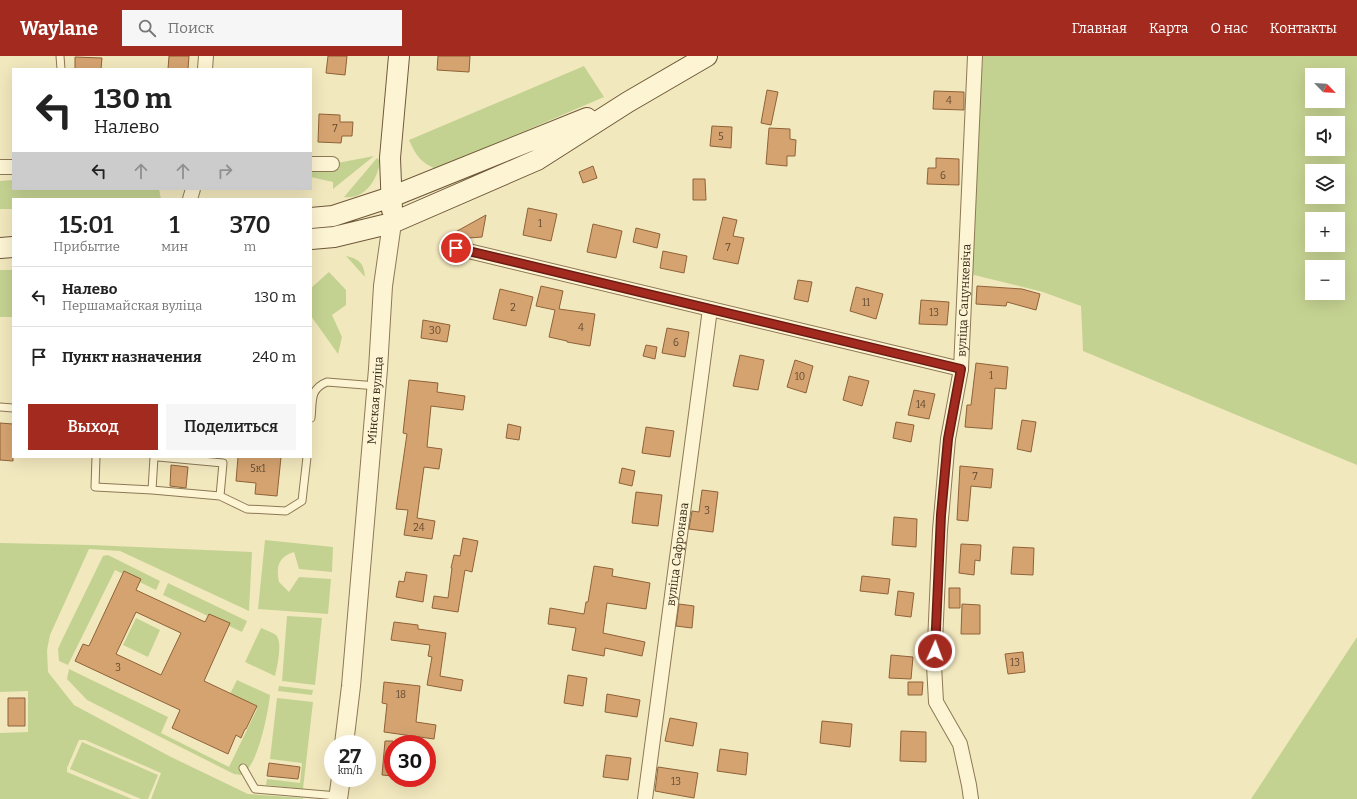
<!DOCTYPE html>
<html lang="ru">
<meta charset="utf-8">
<style>
body{margin:0;font-family:Bitter,serif;background:#f6f6f6;color:#222;height:100vh;display:flex;flex-direction:column;font-size:15px;white-space:nowrap}
*{box-sizing:border-box;margin:0}
p{font-size:13px;color:#767676}
.icon{flex:none;width:22px;height:22px;fill:none;stroke:currentColor;stroke-width:2;stroke-linecap:round;stroke-linejoin:round}
.map{position:relative;flex:1;overflow:hidden}
.sheet{position:absolute;left:12px;top:142px;width:300px;height:260px;display:flex;flex-direction:column;background:#fff;border-radius:0px;box-shadow:0 4px 16px #0002}
.sheet>*{flex:none}
.guide{position:absolute;left:12px;top:12px;width:300px;height:122px;border-radius:0px;box-shadow:0 4px 16px #0002;background:#fff;color:#222;overflow:hidden}
.needle{width:26px;rotate:115deg}
.buttons{position:absolute;left:1305px;top:12px;display:grid;gap:8px}
.buttons a{display:grid;place-items:center;width:40px;height:40px;border-radius:0px;background:#fff;box-shadow:0 4px 16px #0002;font-size:20px}
.speed{position:absolute;left:324px;top:679px;display:flex;gap:8px;font-size:20px;font-weight:700;text-align:center}
.speed>*{display:grid;place-content:center;width:52px;height:52px;border-radius:50%;background:#fff;box-shadow:0 4px 16px #0002;line-height:1}
.speed small{font-size:10px;font-weight:400}
.speed .limit{border:6px solid #d22;background:#fff;color:#111}
.pin{position:absolute;display:grid;place-items:center;width:34px;height:34px;color:#fff;margin:-17px;border:2px solid #fff;border-radius:50%;box-shadow:0 1px 4px #0007}
.me{position:absolute;width:44px;margin:-22px;rotate:2deg;stroke-linejoin:round;filter:drop-shadow(0 0 3px #0008)}
.turn{display:flex;align-items:center;gap:14px;height:84px;padding:0 16px;font-size:18px}
.turn .icon{width:52px;height:52px;stroke-width:2.5}
.turn b{display:block;font-size:28px;line-height:34px}
.lanes{display:flex;align-items:center;height:38px;padding:0 16px;background:#0003;justify-content:center;gap:20px;direction:ltr}
.lanes .off{opacity:.35}
.eta{display:flex;justify-content:space-evenly;align-items:center;height:68px;text-align:center}
.eta b{font-size:24px;font-weight:600;line-height:28px}
.cta{display:flex;gap:8px;margin-top:auto;padding:8px 16px}
.cta a{flex:1;height:46px;border-radius:0px;background:#a22a1e;color:#fff;font-size:16px;font-weight:600;line-height:46px;text-align:center}
.cta a+a{background:#f6f6f6;color:#222}
ul{padding:0;list-style:none}
li{display:flex;align-items:center;gap:12px;height:60px;padding:0 16px;border-top:1px solid #e0e0e0}
li div{flex:1}
li b{display:block;font-size:15px}
li em{font-style:normal}
header{display:flex;align-items:center;gap:24px;box-sizing:border-box;height:56px;padding:0 20px;background:#a22a1e;color:#fff}
header strong{font-size:19px}
nav{display:flex;gap:22px;margin-inline-start:auto;font-size:14px}
.search{width:280px;height:36px;background:#f6f6f6;display:flex;align-items:center;gap:10px;box-sizing:border-box;padding:0 14px;border-radius:0px;color:#767676;font-size:15px}
.map>svg:first-child{display:block}
.green{fill:#c4d291;fill-rule:evenodd}
.building{fill:#d5a370;stroke:#8f6238;fill-rule:evenodd}
.lines{fill:none;stroke-linecap:round;stroke-linejoin:round}
.service-casing{stroke:#8d7855;stroke-width:9}
.minor-casing{stroke:#8d7855;stroke-width:16}
.tertiary-casing{stroke:#8d7855;stroke-width:20}
.secondary-casing{stroke:#6f5838;stroke-width:22}
.service{stroke:#fcf4d2;stroke-width:7}
.minor{stroke:#fcf4d2;stroke-width:14}
.tertiary{stroke:#fcf4d2;stroke-width:18}
.secondary{stroke:#fcf4d2;stroke-width:20}
.route-casing{stroke:#691b14;stroke-width:10}
.route{stroke:#a22a1e;stroke-width:7}
.labels{text-anchor:middle;dominant-baseline:central;stroke-width:3;stroke-linejoin:round;paint-order:stroke}
.number-label{font-size:10px;fill:#624a30}
.street-label{font-size:12px;fill:#3b2d1b;stroke:#f9f1cf}
</style>
<header>
<strong>Waylane</strong>
<div class="search"><svg class="icon" aria-label="search" viewBox="0 0 24 24"><circle cx="10" cy="10" r="6"/><path d="M15 15l6 6"/></svg>Поиск</div>
<nav><a>Главная</a><a>Карта</a><a>О нас</a><a>Контакты</a></nav>
</header>
<div class="map">
<svg width="1357" height="743" viewBox="0 0 1357 743">
<rect width="100%" height="100%" fill="#f2e8be"/>
<path class="green" d="M983,0H1357V409L1083,295L1081,250L1043,236L966,217ZM1312,19H1338V45H1312ZM1312,67H1338V93H1312ZM1312,115H1338V141H1312ZM1312,163H1338V189H1312ZM1312,211H1338V237H1312Z
M584,10L604,41L436,113C420,106 416,99 409,84Z
M374,100L333,133V126L311,121V108H332Z
M377,102L380,105C378,123 365,144 344,141Z
M13,124V133H159L161,143H13V153H0V125Z
M346,200C359,203 364,207 365,221Z
M0,214H13V261H0Z
M329,216L346,234V249L332,259L342,281L338,298L311,260V232Z
M265,484L333,491L332,516L299,513L294,496C278,501 276,511 279,526L289,536L299,521L331,523L328,558L258,553Z
M0,487L91,489L252,496L249,555L120,495L89,493L50,579L47,594L48,616L74,649L171,701L248,738L303,742V743H151L161,717L85,684H79L67,712V716L132,743H0V677L28,676V635L0,636Z
M108,499L160,525L156,534L115,514L68,609L59,605L58,593L61,586L103,500Z
M168,527L247,565L242,576L163,539Z
M287,560L322,562L315,629L282,625Z
M136,562L160,574L148,601L123,589Z
M261,572C265,574 272,576 276,579C283,586 277,611 275,620L245,606Z
M1357,581V743H1251Z
M69,613L168,661L161,677L229,711L257,653L229,640L237,624L270,639C268,658 260,695 250,710C248,714 244,716 241,719L234,718L87,644L67,623Z
M279,630L313,634L312,639L278,635Z
M277,642L313,646L303,733L266,729L267,723L300,727L302,707L270,703Z
M82,686L158,719L148,743H141L70,713Z"/>
<path class="building" d="M169,0H189L188,13H168Z
M328,0H347L345,19L326,17Z
M438,0H470L469,16L437,14Z
M75,1L102,2L101,13H75Z
M767,34L778,36L771,69L761,67Z
M934,35L964,36V54L933,53Z
M319,58L340,59V66H353L352,80H342L341,87L318,86Z
M712,70L732,71L731,92L710,90Z
M769,72L790,73V83L796,84L795,100H787V110L766,108Z
M936,102L959,103V129L927,128L928,112H936Z
M593,110L597,122L583,127L579,116Z
M693,123H705L706,144H693Z
M528,152L557,158L551,185L523,179Z
M486,159L482,181L441,184Z
M723,161L737,164L733,180L744,182L738,208L713,203Z
M593,168L622,175L616,202L587,196Z
M636,172L660,178L657,192L633,186Z
M663,195L687,200L684,217L660,212Z
M798,224L812,226L808,246L794,243Z
M541,230L563,235L559,253L595,258L590,290L567,286V285L549,281L555,254L536,250Z
M977,230L1022,233L1040,238L1036,254L1007,246L1006,250L976,248Z
M856,231L883,238L876,263L850,255Z
M500,233L533,241L526,270L493,263Z
M921,244L949,246L947,269L919,268Z
M423,264L450,269L447,286L421,282Z
M667,272L689,276L685,301L662,297Z
M646,289L657,291L655,303L643,300Z
M740,299L764,304L758,334L733,330Z
M795,304L813,310L806,337L787,331Z
M976,307L1008,311L1006,333L995,332L992,373L965,371L967,349H971Z
M849,320L869,325L862,350L843,344Z
M409,324L438,327L437,336L465,340L463,354L431,350L427,391L442,393L439,413L424,411L417,462L435,465L432,483L404,479L408,454L396,453L407,378L403,377Z
M914,334L935,338L929,363L908,359Z
M1022,364L1036,366L1031,396L1017,393Z
M896,366L914,369L911,386L893,382Z
M0,367L13,368V405L0,404Z
M508,368L521,371L519,384L506,382Z
M646,371L674,375L670,401L642,397Z
M238,401H281L277,440L255,438L256,427L236,425Z
M171,409L188,411L186,432L170,430Z
M960,410L993,413L991,432L971,430L968,465L957,464Z
M622,412L635,415L632,430L619,427Z
M702,434L718,436L713,476L689,473L692,455L699,456Z
M636,436L662,439L658,470L632,467Z
M894,461L917,463L916,491L892,489Z
M463,482L478,485L472,516L465,514L458,556L432,552L434,540L448,542L452,512H451L454,499L460,500Z
M961,488L981,489L980,505L975,504L974,519L959,517Z
M1013,491L1034,492L1033,519L1011,518Z
M594,510L613,513L612,520L650,527L646,553L607,547L603,577L645,586L642,600L605,592L604,600L572,594L576,572L548,568L550,552L584,558L586,546H588Z
M124,515L141,523L136,534L205,566L209,558L230,567L204,625L257,650L246,673H245L241,682L236,679L228,698L172,672L180,654L75,605L83,588L89,590ZM136,556L181,577L161,619L116,598Z
M406,516L427,519L423,546L396,541L399,525L404,526Z
M862,520L890,523L888,538L860,535Z
M949,532H960V552H949Z
M898,535L914,537L911,561L895,559Z
M679,548L694,550L692,572L676,570Z
M962,548L980,549V578H961Z
M394,566L418,569V573L446,577L440,620L463,624L461,635L427,629L432,601L428,600L430,589L391,584Z
M1023,596L1025,616L1008,618L1005,598Z
M891,599L913,601L911,623L889,622Z
M568,619L587,622L583,650L564,647Z
M384,626L420,630L416,666L436,669L434,683L384,676L387,648L382,647Z
M908,626H923L922,639H908Z
M607,638L640,644L637,661L605,656Z
M8,642H25V670H8Z
M670,662L697,667L693,690L665,685Z
M822,665L852,668L850,691L820,687Z
M901,675L926,676V706L900,705Z
M385,685H393V720L382,719Z
M720,693L748,697L746,719L717,715Z
M606,699L631,702L628,724L603,721Z
M269,707L300,711L298,723L267,720Z
M658,711L698,717L694,742L655,735Z"/>
<g class="lines">
<defs>
<path id="service" d="M60,0L61,13
M0,351L13,352
M311,362C313,346 309,333 327,326L377,330
M96,401L95,431L152,434L220,440
M158,401L223,407L220,440L247,453L286,455L302,445L307,401
M152,434L154,401
M243,712L255,733L338,740"/>
<g id="minor">
<path d="M205,13L206,0"/>
<path d="M311,108H332"/>
<path d="M0,111H13"/>
<path d="M190,143L193,133"/>
<path d="M456,192L961,313"/>
<path id="s1" d="M645,743L710,253"/>
<path id="s2" d="M971,743L969,729L960,688L936,646L934,609L940,474L948,383L961,313L975,0"/>
</g>
<g id="tertiary">
<path id="s3" d="M344,688L351,630L378,313L383,230L392,167"/>
<path d="M338,743L341,722"/>
</g>
<path id="secondary" d="M392,154L390,102L399,0
M311,162L333,160L391,141L587,62
M311,183L334,181L392,167L537,104L628,46L707,0
M0,192L13,191"/>
</defs>
<use href="#service" class="service-casing"/>
<use href="#minor" class="minor-casing"/>
<use href="#tertiary" class="tertiary-casing"/>
<use href="#secondary" class="secondary-casing"/>
<use href="#service" class="service"/>
<use href="#minor" class="minor"/>
<use href="#tertiary" class="tertiary"/>
<use href="#secondary" class="secondary"/>
</g>
<g class="lines">
<defs>
<path id="route" d="M456,192L961,313L948,383L941,459L935,595"/>
</defs>
<use href="#route" class="route-casing"/>
<use href="#route" class="route"/>
</g>
<g class="labels">
<g class="number-label">
<text x="949" y="45">4</text>
<text x="335" y="73">7</text>
<text x="721" y="81">5</text>
<text x="943" y="120">6</text>
<text x="540" y="168">1</text>
<text x="728" y="192">7</text>
<text x="866" y="247">11</text>
<text x="513" y="252">2</text>
<text x="934" y="257">13</text>
<text x="581" y="272">4</text>
<text x="435" y="275">30</text>
<text x="676" y="287">6</text>
<text x="991" y="320">1</text>
<text x="800" y="321">10</text>
<text x="921" y="349">14</text>
<text x="258" y="413">5к1</text>
<text x="975" y="421">7</text>
<text x="707" y="455">3</text>
<text x="419" y="472">24</text>
<text x="1015" y="607">13</text>
<text x="118" y="612">3</text>
<text x="401" y="639">18</text>
<text x="676" y="726">13</text>
</g>
<g class="street-label">
<text stroke="none"><textPath href="#s2" startOffset="508">вуліца Сацункевіча</textPath></text>
<text stroke="none"><textPath href="#s3" startOffset="345">Мінская вуліца</textPath></text>
<text stroke="none"><textPath href="#s1" startOffset="247">вуліца Сафронава</textPath></text>
</g>
</g>
</svg>
<div class="buttons">
<a><svg class="needle" viewBox="-14 -14 28 28"><path d="M0-13l5 13h-10z" fill="#e53935"/><path d="M0 13l5-13h-10z" fill="#767676"/></svg></a>
<a><svg class="icon" aria-label="sound" viewBox="0 0 24 24"><path d="M4 9h4l5-4v14l-5-4H4zM17 9q2 3 0 6"/></svg></a>
<a><svg class="icon" aria-label="layers" viewBox="0 0 24 24"><path d="M12 4l9 5-9 5-9-5zM3 14l9 5 9-5"/></svg></a>
<a>+</a>
<a>−</a>
</div>
<div class="speed"><div>27<small>km/h</small></div><div class="limit">30</div></div>
<div class="pin" style="left:456px;top:192px;background:#d93025"><svg class="icon" aria-label="arrive" viewBox="0 0 24 24"><path d="M6 21V4h12l-3 4 3 4H6"/></svg></div>
<svg class="me" style="left:935px;top:595px" viewBox="-20 -20 40 40"><circle r="17" fill="#a22a1e" stroke="#fff" stroke-width="3"/><path d="M0-11L8 9 0 5-8 9z" fill="#fff"/></svg>
<div class="guide">
<div class="turn"><svg class="icon" aria-label="left" viewBox="0 0 24 24"><path d="M17 20v-9H6M10 6l-5 5 5 5"/></svg><div><b>130 m</b>Налево</div></div>
<div class="lanes"><svg class="icon" aria-label="left" viewBox="0 0 24 24"><path d="M17 20v-9H6M10 6l-5 5 5 5"/></svg><svg class="icon off" aria-label="ahead" viewBox="0 0 24 24"><path d="M12 20V5M6 11l6-6 6 6"/></svg><svg class="icon off" aria-label="ahead" viewBox="0 0 24 24"><path d="M12 20V5M6 11l6-6 6 6"/></svg><svg class="icon off" aria-label="right" viewBox="0 0 24 24"><path d="M7 20v-9h11M14 6l5 5-5 5"/></svg></div>
</div>
<section class="sheet">
<div class="eta">
<div><b>15:01</b><p>Прибытие</p></div>
<div><b>1</b><p>мин</p></div>
<div><b>370</b><p>m</p></div>
</div>
<ul>
<li><svg class="icon" aria-label="left" viewBox="0 0 24 24"><path d="M17 20v-9H6M10 6l-5 5 5 5"/></svg><div><b>Налево</b><p>Першамайская вуліца</p></div><em>130 m</em></li>
<li><svg class="icon" aria-label="arrive" viewBox="0 0 24 24"><path d="M6 21V4h12l-3 4 3 4H6"/></svg><div><b>Пункт назначения</b></div><em>240 m</em></li>
</ul>
<div class="cta"><a>Выход</a><a>Поделиться</a></div>
</section>
</div>
